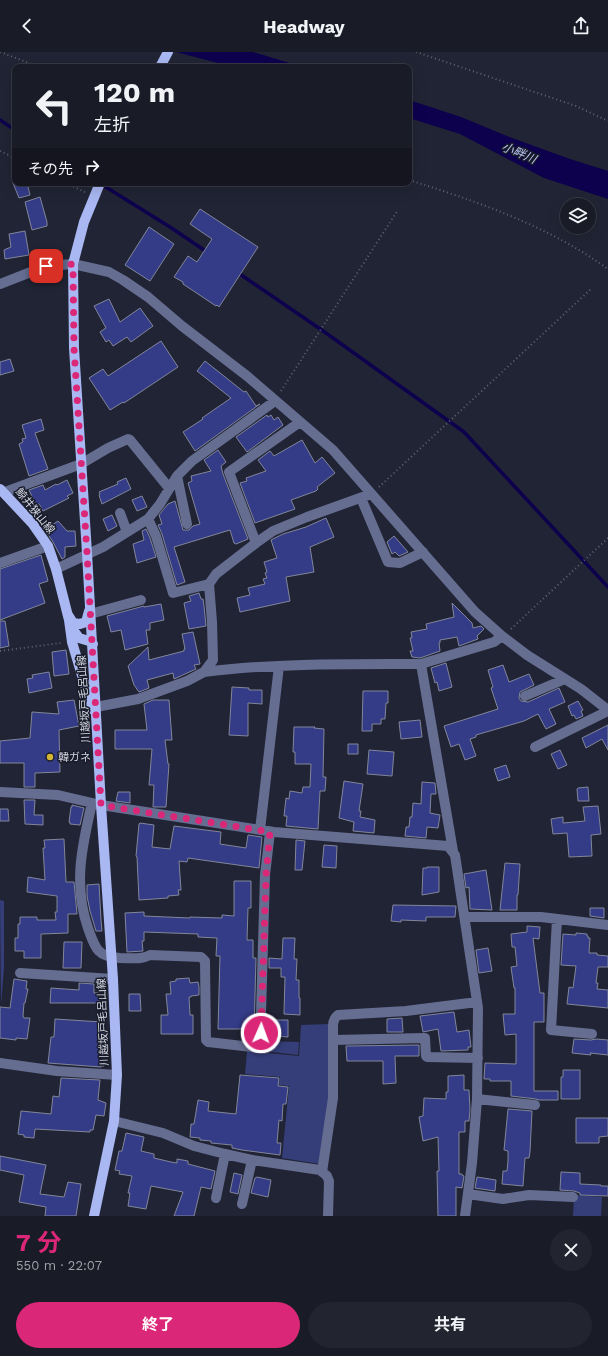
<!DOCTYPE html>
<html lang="ja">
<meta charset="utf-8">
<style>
body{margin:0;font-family:"Work Sans","Noto Sans JP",sans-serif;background:#22242f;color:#f1f3f6;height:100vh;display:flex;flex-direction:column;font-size:15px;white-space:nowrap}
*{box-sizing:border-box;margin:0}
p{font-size:13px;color:#9fa1a7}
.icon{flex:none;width:22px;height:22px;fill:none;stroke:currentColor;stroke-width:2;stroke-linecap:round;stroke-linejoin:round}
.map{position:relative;height:1164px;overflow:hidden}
.side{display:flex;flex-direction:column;background:#191b27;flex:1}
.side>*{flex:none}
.top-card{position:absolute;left:12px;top:12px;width:400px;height:122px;border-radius:8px;box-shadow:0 4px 16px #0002,0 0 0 1px #373944;background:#191b27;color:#f1f3f6;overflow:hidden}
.tools{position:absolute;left:560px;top:146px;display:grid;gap:8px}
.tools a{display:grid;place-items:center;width:36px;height:36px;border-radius:50%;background:#191b27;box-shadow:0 4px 16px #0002,0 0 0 1px #373944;font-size:20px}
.pin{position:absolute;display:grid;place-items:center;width:34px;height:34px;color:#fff;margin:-17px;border-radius:8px;box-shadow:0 2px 6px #0006}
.me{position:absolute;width:44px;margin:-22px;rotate:2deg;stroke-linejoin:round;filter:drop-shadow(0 0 3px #0008)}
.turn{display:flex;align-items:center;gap:14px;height:84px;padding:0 16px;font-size:18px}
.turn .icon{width:52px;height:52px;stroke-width:2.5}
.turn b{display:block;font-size:28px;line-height:34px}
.then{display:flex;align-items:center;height:38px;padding:0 16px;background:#0003;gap:8px;font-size:15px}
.round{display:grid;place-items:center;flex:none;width:42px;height:42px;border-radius:21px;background:#22242f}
.overview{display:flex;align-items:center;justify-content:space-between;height:68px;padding:0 16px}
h1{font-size:24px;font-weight:700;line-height:30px;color:#db2777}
.action{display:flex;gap:8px;margin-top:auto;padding:8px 16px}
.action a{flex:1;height:46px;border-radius:24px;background:#db2777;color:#fff;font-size:16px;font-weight:700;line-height:46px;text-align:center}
.action a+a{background:#22242f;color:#f1f3f6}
header{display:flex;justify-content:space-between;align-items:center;height:52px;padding:0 16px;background:#191b27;font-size:18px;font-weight:700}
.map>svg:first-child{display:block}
.green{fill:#353e79}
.water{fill:#0d014e}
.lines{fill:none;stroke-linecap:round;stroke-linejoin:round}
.stream{stroke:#0d014e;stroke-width:3.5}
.building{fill:#343c88;stroke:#818699}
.path{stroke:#606371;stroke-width:2;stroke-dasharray:1 3;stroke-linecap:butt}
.minor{stroke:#656d91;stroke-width:10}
.major{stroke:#a9b7f2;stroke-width:10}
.route{stroke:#db2777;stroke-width:7;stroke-dasharray:0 12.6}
.poi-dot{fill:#d5b534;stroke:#181b2a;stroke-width:1.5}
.labels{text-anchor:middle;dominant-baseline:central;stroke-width:3;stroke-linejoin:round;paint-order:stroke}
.street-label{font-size:11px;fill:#d3d6e0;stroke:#181b2a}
.poi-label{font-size:11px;fill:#d3d6e0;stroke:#181b2a;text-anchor:start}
.water-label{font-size:12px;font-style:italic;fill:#b7c2ed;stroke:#181b2a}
</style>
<header><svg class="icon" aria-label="back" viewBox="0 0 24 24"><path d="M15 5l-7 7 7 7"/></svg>Headway<svg class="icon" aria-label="share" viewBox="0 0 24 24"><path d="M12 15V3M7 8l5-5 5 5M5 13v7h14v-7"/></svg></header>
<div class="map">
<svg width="608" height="1164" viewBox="0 0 608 1164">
<rect width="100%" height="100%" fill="#212434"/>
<path class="green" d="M0,848L4,849V916L1,953Z
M329,972V1047L320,1112L282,1106L289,1034L279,1033L280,1025L245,1022L247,999L299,1004L301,973Z
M264,989L299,990L298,1003L264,999Z
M574,1143L602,1145L601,1164H573Z"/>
<path class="water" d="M176,0H253L303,15H233Z
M409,48L461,65L512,86L570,107L608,119V147L544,126L460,82L409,66Z"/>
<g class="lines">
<path class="stream" d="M0,68L15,78
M101,132L170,175L207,200
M237,220L326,281L464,380L608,535"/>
</g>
<path class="building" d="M13,131H27L30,143L19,146Z
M40,145L47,170V174L32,178L25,150Z
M200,157L258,195L219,255L217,253L216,254L183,232V230L174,225L188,204L197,210L212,187L190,172Z
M149,175L174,192L150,229L125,213Z
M25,179L29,203L5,207L4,198L11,195L9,182Z
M109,247L120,270L140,256L153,274L131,290L127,285L113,294L109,288L106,290L100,280L106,276L94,254Z
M161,289L178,315L124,351L123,350L110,358L89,326L103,317L108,324Z
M10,307L14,319L0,323V310Z
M205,309L244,340L246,339L256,354L260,352L195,399L183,380L203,367L202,366L231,346L197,319Z
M267,363L268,365L271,363L274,368L278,365L283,373L247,400L236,385Z
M41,367L44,378L35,381L48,417L29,424L19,392L23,390L22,387L26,386L22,373Z
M302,388L315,411L322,405L335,421L317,435L318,437L316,439L291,448L295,457L255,471L240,431L247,429L246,426L266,419L258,408L270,399L274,404Z
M218,398L226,410L221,414L223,422L248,487L236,492L234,491L230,478L174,495L185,530L177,533L162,482L158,473L162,472L159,463L168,452L175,449L183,478H189L193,474L200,472L188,431L192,429L191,424L211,419L204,408Z
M126,426L131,437L102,452L99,443L100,442L99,440L118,432L117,430Z
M67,428L73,441L67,444L69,446L43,459L39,452L36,453L29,438L43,433L45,438L56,432L57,433Z
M142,444L147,455L137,459L132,448Z
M112,463L117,474L108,479L103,467Z
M326,466L334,485L310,495L314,520L286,525L290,549L240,560L237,546L250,543L248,536L265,532L263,527L267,526L265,521L267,520L264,510L277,506L271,488L283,482L306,475Z
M58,469L67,479H75L76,494L65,495V505L62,507L53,490L45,478Z
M146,477L150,486L156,505L137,511L133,492L144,488L142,479Z
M394,484L408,500L399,504L395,500L392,502L387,490Z
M41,503L48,529L39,532L45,551L0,568V517Z
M199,541L201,547H203L204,554L206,574L189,577L184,551L191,549L189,544Z
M452,551L472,571L473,576L481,574L484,577L477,584L478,587L459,594L457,585L440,588V591H439L440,599L420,606L412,605L410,599H413L410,586H412L411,580L427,577L426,572L454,565Z
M161,552L164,568L150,571V578H146L148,592L125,598L121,578L111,580L107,564L144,554V555Z
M0,569H5L9,594L0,596Z
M193,580L200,612L194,613L196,617L174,627L173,621L147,628L149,636L139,640L134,633L128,614L148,595L149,608L184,599V597H185L182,582Z
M66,598L69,622L54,624L52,600Z
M446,611L452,635L439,639L437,630L435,631L431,616Z
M503,613L509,630L529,622L534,633L520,640L519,646L521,649L528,650L559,636L565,650L549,657L556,672L546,677L538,662L524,669L476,683V685L470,687L476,704L465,708L459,692L451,695L444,674L498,657L491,636L493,635L488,618Z
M49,620L52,636L29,641L27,627L33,626L32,623Z
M232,635L249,636V638H262V652L248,651V684L229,683Z
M363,639H388V651H386L385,667H381V672H372V679H362Z
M74,648L79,674L59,678L60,720L35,721V735H24V711H0V689L30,686L32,660L59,662L57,650Z
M153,648H169L172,688H165L168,712H169L166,755H153L154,733H149L152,697H115V678H147L144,652Z
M578,649L583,658L581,659L583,664L576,667L574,663L572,664L568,654Z
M420,668L422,685L401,687L399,670Z
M608,673V698L602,687L586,696L582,686Z
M294,675H315L314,676L324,677L323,725H326L325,739H320L318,777L286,774L287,764H284L286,746L289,747L290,739L302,741L303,735H310L311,712H295V700H293Z
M348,692H358V702H348Z
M369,698L394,700L392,724L367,722Z
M560,698L567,713L558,717L551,702Z
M506,713L510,725L498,729L494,717Z
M344,729L363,732L359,759H361L360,765L375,768L374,781L353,779L354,770L339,766Z
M422,730L435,731L436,742H431L430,761L440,763L438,776L427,775L426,786L405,784L406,775H409L410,765H412L413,751L421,752Z
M588,735L589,749H578L577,737L578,736Z
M118,740H130V751L116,749Z
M24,748H35L34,763H43V773L25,772Z
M72,753L84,756L80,773L70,772V770H69L71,755H72Z
M598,754L601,782L591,783L592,804L569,805L567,781L553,782L551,767L563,765V771L585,769L583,755Z
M0,757H8L9,769H0Z
M140,771L154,773L152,795L170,797L174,774L221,780L220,792L246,796L248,783L262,785L259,816L188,806L187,810L179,809L181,838H178L179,843L168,844V846L139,848L137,805L136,804L139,772Z
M64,787L66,830H74L77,862H68V881L41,882V906H24V899H15V886H18V872H20V865H37V868H56L55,860H57V844L27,840L28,825L45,828L43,796H45L44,788Z
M296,788L305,789L302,818H295Z
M324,793L337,794L336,816L322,815Z
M505,811L520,812L518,843H517V858H500Z
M427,815H439V840L422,843L423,816H427Z
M486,818L492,858L470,857L469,835L466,836L464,822Z
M234,829H251V856H248L247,888H253V906H256L254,981H253V985H243L244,977H218L220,904H216L217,886L198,885V882L144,880V889H142L143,899L127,900L125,861L144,860V864L190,866V865L222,866V863L234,864Z
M99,832L101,868L102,879H96L90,859L87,844V833Z
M393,853L456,854L455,865H426V869L401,868V870L391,869Z
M590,856H604V866L590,864Z
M527,874L540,875L539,887L533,886L540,941H544V970H534V1039H558V1048H539L536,1047L511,1044V1029H490V1027H484L485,1011L516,1012V982L505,983L503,962H515V936H514L511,915L517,914L515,895H512L511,882L527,880Z
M576,881L587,882V884H588V886H590L589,901H597V903L608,904V915H598L596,931H598L597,937L608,938V956L567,952L569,935L573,936L576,914L561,913L563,882L576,883Z
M283,886H295L294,907H297L296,928H299V946H300V963L284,962L285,925H281V916H269V906L282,907Z
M64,890H82L81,916H63Z
M488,896L492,919L479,921L476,898Z
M189,926L190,931L198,930L199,935V943L191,944V945H189L190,963H193V982H161V963H168L166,942H171L170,930L176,929V927Z
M14,927L27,929L26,937H28L25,951H24L23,964L24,966H30L27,987L16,986V988L0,986V955L10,956Z
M79,931L94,932V941H99V951H50L51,936L79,938Z
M129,942H140L141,959H129Z
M454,960L457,980L469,978L471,995H468V998L441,999L438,977L423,980L420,964Z
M402,966L403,980H387V967Z
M55,967L102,970V975H104V1014H101V1015L48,1011L51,985H54Z
M274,968H288V985L276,984V980H274Z
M574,987L591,988L596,987L608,988V1003L590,1001L591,1003L572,1001Z
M419,993V1004H395L396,1031L383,1032V1009H347L346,994Z
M563,1018H580V1047H561V1025H563Z
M240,1023L279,1026L278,1034L288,1035L286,1052H283L282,1069L279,1068L277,1091H281L280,1103L242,1098L232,1096V1093L211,1091V1089L200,1088V1086L190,1085L191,1072H194L198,1048L209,1050L208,1059L236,1062Z
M464,1023V1038H469L470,1057L469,1069H465V1080H459V1122H462V1123L464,1124L462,1136L456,1135V1164H438L437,1119H439L438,1085L423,1089L419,1065L423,1064L424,1046L446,1047V1040H448V1024Z
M61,1026L100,1028L98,1047V1048L106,1051L104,1064L96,1063L93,1078H90V1080L35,1077L34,1086L24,1085V1083L18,1082L21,1059L51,1062L53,1044L59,1045Z
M508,1057L532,1059L530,1100L529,1106H525L523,1134L502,1132L503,1119H507L508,1109V1099L504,1098Z
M576,1066H608V1084L599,1085V1091H576Z
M126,1081L144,1085L141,1099L154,1102V1106L171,1110L177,1111V1107L188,1109V1112L215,1119L211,1137L201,1135L194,1164H174L183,1140L151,1134L146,1157L128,1154L130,1141H128L132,1124L119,1122L120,1119L115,1118L119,1099H122Z
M0,1104L46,1113L40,1142L64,1145L68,1130L81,1132L76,1164H45L46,1155L19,1150L24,1123L0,1118Z
M561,1120L580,1121V1132L601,1133V1134H608V1144L580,1143V1141L574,1139L560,1138Z
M234,1121L242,1123L238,1142L230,1140Z
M257,1125L271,1128L268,1145L251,1141L255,1126Z
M477,1125L496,1128L495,1139L475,1136Z"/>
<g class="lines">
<path class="path" d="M0,0L39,15
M416,0L576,54L608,69
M0,99L15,106
M409,128C479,150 548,174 608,217
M66,131L85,140
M281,339L398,158
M379,435L591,237
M511,577L608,486
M0,599L61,591"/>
<path class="minor" d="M0,232L46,214L73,212L109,220L123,228L148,245L182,274L247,324L333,398L475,560L502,584L527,603L581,637L608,658
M177,424L187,472
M5,440L81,412L108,396L128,387L130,388L169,436
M361,446L388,510L400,511L423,500
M120,461L127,480
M148,467L156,484L173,541L209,532
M256,491L229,420L300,370
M0,511L48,494
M56,517L103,495L148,467L160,452L177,424L192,409L275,349
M90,562L141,548
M204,620C276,611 349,612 421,612
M525,644L565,627
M96,655L138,647L187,629L204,620L213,608L212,570L209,532L216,522L256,491L273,479L307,465L371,442
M535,695L608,659
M0,740L58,743L101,753L274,780L448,794L455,803L478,956L477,1047L472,1111L465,1164
M92,751C82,794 73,833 88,876C95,896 97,905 120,906C131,906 141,908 150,903L201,905L205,909L206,988L208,990L260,996L265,823L270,780
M260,778L279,614
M453,799L421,612L494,590L502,584
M465,865H541L608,873
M557,867L551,978L592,982
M20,921L113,927
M333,988L425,986L426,1004L427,1005L478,1006
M0,1011L57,1019L117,1023
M477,1047L535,1053
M114,1069L163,1081L194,1094L225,1102L252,1108L320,1118L327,1124L329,1129L328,1164
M322,1120L333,1046V974C333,969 334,966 338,963L406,959L477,950
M468,1142L503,1147L529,1143L573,1145
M216,1146L225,1102
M242,1152L252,1108"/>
<path class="major" d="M160,15L168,0
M0,437L32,471L48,494L56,517L69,568L72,590L92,657
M68,563L73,571L80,572L86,570L89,559
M71,575L79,586L89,589L93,592
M94,1164L114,1069L117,1023L113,927L101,753L87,501L74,296L73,212L84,170L100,131"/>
</g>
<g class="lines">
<path class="route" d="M46,214L73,212L74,296L87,501L101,753L270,780L266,823L261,981"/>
</g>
<circle class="poi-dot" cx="50" cy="705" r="4"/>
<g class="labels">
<g class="street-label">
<text transform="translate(35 459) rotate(51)">鯨井狭山線</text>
<text transform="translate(84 647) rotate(-93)">川越坂戸毛呂山線</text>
<text transform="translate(103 970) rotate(-92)">川越坂戸毛呂山線</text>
</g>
<g class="poi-label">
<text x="58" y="705">韓ガネ</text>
</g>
<g class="water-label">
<text transform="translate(519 101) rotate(23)">小畔川</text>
</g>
</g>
</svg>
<div class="tools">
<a><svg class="icon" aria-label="layers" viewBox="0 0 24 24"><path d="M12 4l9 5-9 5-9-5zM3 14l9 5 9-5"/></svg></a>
</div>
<div class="pin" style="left:46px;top:214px;background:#d93025"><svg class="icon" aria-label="arrive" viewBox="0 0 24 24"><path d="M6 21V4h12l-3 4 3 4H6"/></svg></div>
<svg class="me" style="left:261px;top:981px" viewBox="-20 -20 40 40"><circle r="17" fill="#db2777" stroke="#fff" stroke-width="3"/><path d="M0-11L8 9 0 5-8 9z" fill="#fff"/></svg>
<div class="top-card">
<div class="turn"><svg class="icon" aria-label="left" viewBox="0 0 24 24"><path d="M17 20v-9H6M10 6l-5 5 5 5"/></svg><div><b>120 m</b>左折</div></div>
<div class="then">その先<svg class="icon" aria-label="right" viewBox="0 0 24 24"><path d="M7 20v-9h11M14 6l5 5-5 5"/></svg></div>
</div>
</div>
<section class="side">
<div class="overview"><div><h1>7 分</h1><p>550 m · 22:07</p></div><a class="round"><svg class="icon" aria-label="close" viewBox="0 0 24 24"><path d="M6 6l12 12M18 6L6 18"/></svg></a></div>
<div class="action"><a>終了</a><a>共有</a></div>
</section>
